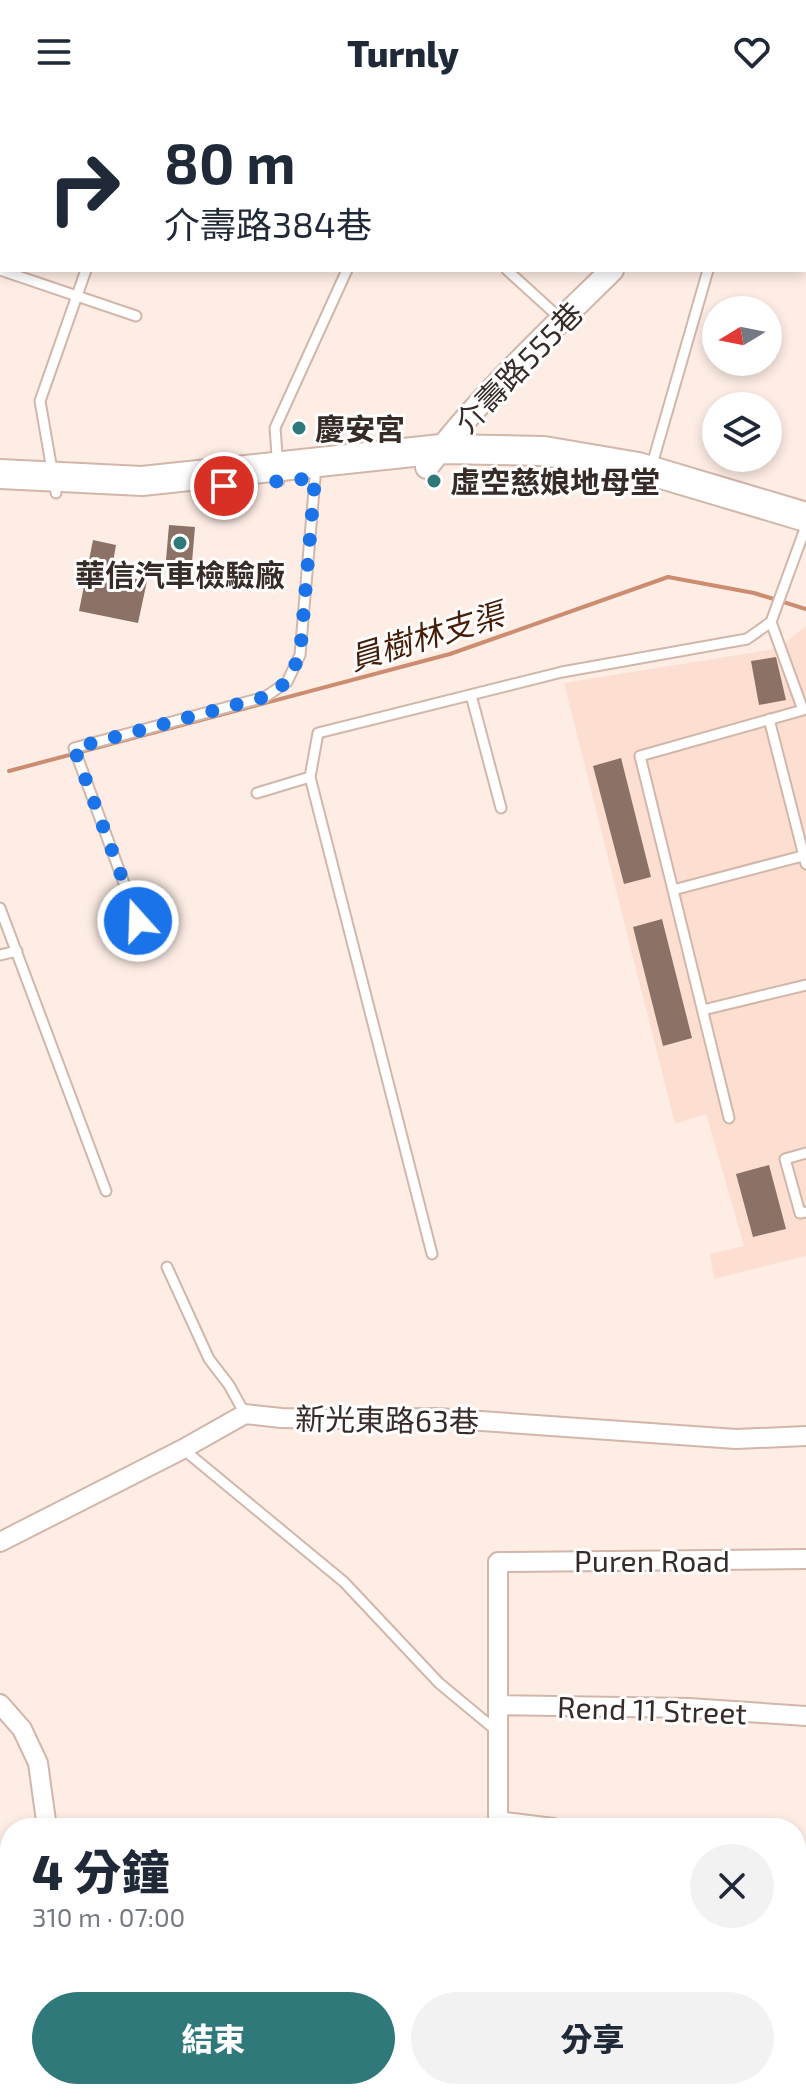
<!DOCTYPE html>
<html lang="zh-TW">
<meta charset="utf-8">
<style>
body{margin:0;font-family:"Exo 2","Noto Sans TC",sans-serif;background:#f2f2f3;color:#1f2937;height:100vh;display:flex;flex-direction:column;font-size:30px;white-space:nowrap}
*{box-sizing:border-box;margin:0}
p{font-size:26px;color:#747a83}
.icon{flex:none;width:44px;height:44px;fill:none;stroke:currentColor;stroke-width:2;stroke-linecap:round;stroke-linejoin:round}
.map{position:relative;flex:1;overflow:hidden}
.drawer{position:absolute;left:0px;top:1714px;width:806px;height:282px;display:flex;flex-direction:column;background:#fff;border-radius:32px 32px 0 0;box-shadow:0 4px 12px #0003}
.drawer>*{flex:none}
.top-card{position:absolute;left:0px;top:0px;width:806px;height:168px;box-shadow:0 4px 12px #0003;background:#fff;color:#1f2937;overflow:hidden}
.needle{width:52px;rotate:260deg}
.fabs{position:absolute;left:702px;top:192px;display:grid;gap:16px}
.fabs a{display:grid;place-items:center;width:80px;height:80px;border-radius:50%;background:#fff;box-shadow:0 4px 12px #0003;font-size:40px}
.pin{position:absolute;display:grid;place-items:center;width:68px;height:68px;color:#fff;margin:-34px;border:4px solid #fff;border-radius:50%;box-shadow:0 2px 8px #0007}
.me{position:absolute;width:88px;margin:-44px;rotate:340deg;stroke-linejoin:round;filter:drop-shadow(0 0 6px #0008)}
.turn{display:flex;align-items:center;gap:28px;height:168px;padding:0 32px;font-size:36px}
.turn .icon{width:104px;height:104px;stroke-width:2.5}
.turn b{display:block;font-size:56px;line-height:68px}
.round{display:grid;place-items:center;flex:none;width:84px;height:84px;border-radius:42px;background:#f2f2f3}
.headline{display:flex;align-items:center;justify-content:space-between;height:136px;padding:0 32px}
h1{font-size:48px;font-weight:800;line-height:60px}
.action{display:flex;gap:16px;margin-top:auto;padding:16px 32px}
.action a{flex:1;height:92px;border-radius:48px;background:#2f797a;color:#fff;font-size:32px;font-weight:800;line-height:92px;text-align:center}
.action a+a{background:#f2f2f3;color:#1f2937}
header{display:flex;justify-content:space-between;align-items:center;height:104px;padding:0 32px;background:#fff;font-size:36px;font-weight:800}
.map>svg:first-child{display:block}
.built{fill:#fddfd2}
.forest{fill:#de9f81}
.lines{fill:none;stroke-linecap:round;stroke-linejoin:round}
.stream{stroke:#cb8c6f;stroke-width:4}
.building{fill:#8b7166}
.service-casing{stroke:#d2b6a9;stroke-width:13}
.minor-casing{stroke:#d2b6a9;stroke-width:22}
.tertiary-casing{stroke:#d2b6a9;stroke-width:26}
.primary-casing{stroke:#d2b6a9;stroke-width:32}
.service{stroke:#fff;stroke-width:9}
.minor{stroke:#fff;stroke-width:18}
.tertiary{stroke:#fff;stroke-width:22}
.primary{stroke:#fff;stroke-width:28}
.route{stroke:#1a73e8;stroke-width:14;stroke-dasharray:0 25.2}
.poi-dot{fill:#2f797a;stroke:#fefefe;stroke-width:3}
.labels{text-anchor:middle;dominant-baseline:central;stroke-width:6;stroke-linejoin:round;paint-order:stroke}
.street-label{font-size:30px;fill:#362b26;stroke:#fefefe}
.poi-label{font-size:30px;font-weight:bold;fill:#362b26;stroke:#fefefe;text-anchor:start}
.water-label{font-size:32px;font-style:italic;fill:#461e07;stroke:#fefefe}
</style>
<header><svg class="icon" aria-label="menu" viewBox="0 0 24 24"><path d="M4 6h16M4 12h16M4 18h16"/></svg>Turnly<svg class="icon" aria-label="heart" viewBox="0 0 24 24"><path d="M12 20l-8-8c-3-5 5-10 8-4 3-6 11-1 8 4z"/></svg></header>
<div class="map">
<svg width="806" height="1995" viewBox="0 0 806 1995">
<rect width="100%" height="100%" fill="#feede5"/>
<path class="built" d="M806,522V1152L714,1175L710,1150L744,1142L706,1010L675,1020L564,579L769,546L781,542Z"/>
<path class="forest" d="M407,0H806V15L804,16V2H409Z"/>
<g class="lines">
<path class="stream" d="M9,667L450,550L668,473L754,489L806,505"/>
</g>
<path class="building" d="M169,421L195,423L192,458L166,456Z
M93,436L116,441L111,470L147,477L138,519L79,507Z
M776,553L786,596L759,601L751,557Z
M621,654L651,773L624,780L593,662Z
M662,815L692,934L663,942L633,823Z
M769,1061L786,1125L753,1133L736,1070Z"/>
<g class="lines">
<defs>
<path id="service" d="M135,0L140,2
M294,0L300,2
M388,0L392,2
M0,10L2,11
M804,143L806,144
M0,166L136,212
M507,166L562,216
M651,364L708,166
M279,377L275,324L347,166
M56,389L40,297L86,166
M471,591L501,704
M769,615L806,760
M310,673L432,1150
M257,689L310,673L318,629L562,568L747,535L771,518L806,422
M673,786L806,751
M0,804L106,1087
M138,817L74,644L265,593L287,578L300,551L315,374L314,362
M0,851L17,847
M703,906L806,881
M729,1014L640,652L803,606L771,518
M806,1049L785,1055L800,1109L806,1108
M167,1163L209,1255L229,1281L245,1310
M183,1345L344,1478L439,1579L498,1628
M0,1853L10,1846"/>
<path id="minor" d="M0,1438L183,1345L245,1310L281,1314L332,1315L438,1314L736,1335L806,1332
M0,1600L22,1625L38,1659L47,1724
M498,1601L689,1604L806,1612
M498,1717L553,1724
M498,1724V1458L806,1455
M796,1756L806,1758
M796,1925H806
M499,1986V1995
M89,1995L90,1986"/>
<path id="tertiary" d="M804,36L806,35
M427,363C481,291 548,229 612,166"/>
<path id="primary" d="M0,370L142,377L441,345L544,347L638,363L806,413"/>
</defs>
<use href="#service" class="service-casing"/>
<use href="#minor" class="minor-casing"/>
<use href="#tertiary" class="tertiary-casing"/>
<use href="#primary" class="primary-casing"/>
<use href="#service" class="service"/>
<use href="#minor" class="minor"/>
<use href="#tertiary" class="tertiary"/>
<use href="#primary" class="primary"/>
</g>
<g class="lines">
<path class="route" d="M138,817L74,644L265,593L287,578L300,551L315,374L224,382"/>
</g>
<g class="poi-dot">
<circle cx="299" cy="324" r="8"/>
<circle cx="434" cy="377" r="8"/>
<circle cx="180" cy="439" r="8"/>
</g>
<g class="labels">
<g class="street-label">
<text transform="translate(518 263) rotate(-46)">介壽路555巷</text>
<text transform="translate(387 1315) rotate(1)">新光東路63巷</text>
<text x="652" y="1456">Puren Road</text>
<text transform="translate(652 1605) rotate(2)">Rend 11 Street</text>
</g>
<g class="poi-label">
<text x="315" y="324">慶安宮</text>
<text x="450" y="377">虛空慈娘地母堂</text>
<text x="180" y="470" text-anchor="middle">華信汽車檢驗廠</text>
</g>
<g class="water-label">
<text transform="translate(426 531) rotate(-17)">員樹林支渠</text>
</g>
</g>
</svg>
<div class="fabs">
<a><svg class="needle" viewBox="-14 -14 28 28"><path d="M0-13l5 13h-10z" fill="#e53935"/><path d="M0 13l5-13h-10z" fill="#747a83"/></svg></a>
<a><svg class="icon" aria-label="layers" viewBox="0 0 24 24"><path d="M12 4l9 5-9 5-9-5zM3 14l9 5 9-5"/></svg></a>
</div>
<div class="pin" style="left:224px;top:382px;background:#d93025"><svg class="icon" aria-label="arrive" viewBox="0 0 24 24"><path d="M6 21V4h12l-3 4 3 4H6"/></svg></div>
<svg class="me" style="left:138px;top:817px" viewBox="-20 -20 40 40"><circle r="17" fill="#1a73e8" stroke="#fff" stroke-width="3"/><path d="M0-11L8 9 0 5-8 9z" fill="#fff"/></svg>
<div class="top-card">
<div class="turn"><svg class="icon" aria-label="right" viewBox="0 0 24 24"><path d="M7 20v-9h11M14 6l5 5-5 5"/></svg><div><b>80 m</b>介壽路384巷</div></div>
</div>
<section class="drawer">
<div class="headline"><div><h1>4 分鐘</h1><p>310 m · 07:00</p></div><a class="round"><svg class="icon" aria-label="close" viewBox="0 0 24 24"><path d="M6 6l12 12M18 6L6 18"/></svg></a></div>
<div class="action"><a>結束</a><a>分享</a></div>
</section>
</div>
